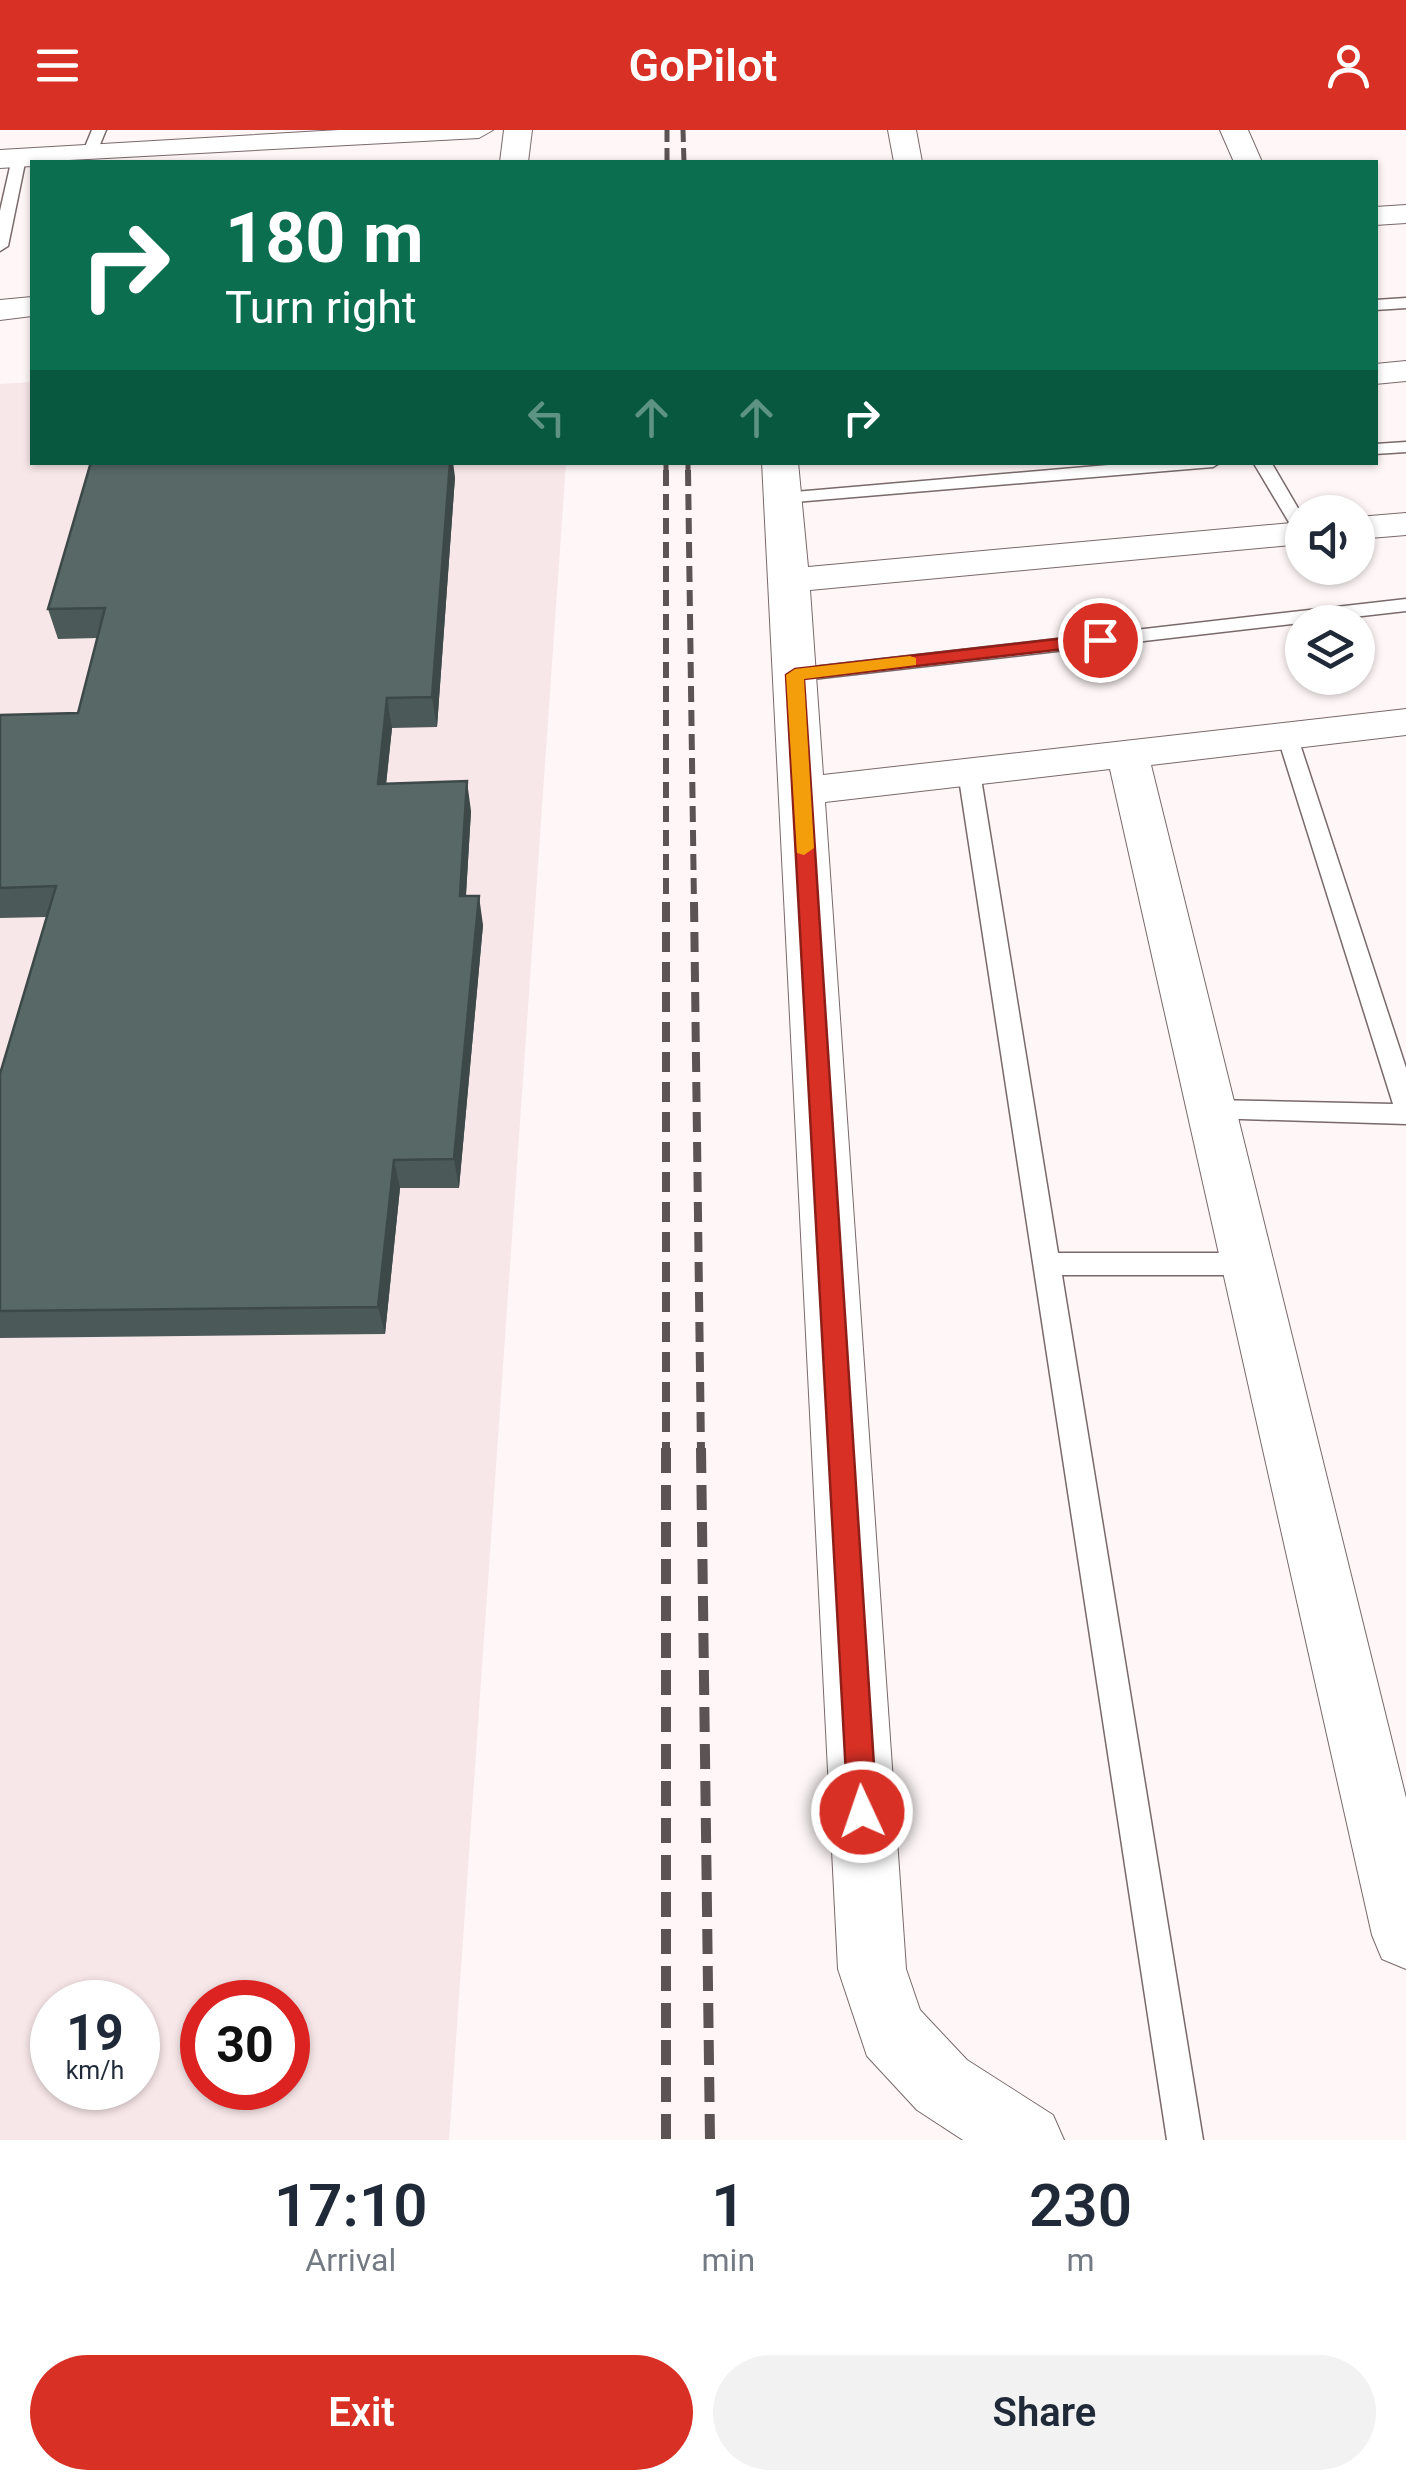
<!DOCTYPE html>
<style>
body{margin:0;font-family:Roboto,sans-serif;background:#f2f2f3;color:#1f2937;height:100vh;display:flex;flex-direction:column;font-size:38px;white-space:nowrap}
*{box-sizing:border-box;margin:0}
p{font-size:32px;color:#747a83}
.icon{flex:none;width:55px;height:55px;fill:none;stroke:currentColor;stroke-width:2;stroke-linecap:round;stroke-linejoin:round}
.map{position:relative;height:2010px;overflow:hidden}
.drawer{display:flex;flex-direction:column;background:#fff;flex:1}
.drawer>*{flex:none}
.hud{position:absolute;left:30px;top:30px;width:1348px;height:305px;border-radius:0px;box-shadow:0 2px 8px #0004;background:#0b6e4f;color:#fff;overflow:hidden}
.controls{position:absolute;left:1285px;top:365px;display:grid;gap:20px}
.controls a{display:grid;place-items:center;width:90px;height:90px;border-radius:50%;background:#fff;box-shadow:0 2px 8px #0004;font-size:50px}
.speed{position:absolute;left:30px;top:1850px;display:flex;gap:20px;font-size:50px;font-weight:700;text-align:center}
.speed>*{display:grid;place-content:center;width:130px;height:130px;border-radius:50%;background:#fff;box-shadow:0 2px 8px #0004;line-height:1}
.speed small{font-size:25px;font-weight:400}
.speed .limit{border:15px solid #d22;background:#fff;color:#111}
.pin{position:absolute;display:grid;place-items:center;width:85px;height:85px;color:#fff;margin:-42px;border:5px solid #fff;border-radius:50%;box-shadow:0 2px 10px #0007}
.me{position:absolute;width:110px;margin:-55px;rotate:357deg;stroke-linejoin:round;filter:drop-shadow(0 0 8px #0008)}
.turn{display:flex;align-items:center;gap:35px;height:210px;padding:0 30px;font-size:45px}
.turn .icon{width:130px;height:130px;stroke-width:2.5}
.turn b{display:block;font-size:70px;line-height:85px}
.lanes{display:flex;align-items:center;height:95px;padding:0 30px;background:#0003;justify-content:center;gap:50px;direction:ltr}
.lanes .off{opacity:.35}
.eta{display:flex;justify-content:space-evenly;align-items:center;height:170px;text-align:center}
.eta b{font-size:60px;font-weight:600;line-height:70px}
.cta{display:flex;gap:20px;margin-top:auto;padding:20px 30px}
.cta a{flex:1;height:115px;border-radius:60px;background:#d93025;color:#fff;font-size:40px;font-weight:600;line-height:115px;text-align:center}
.cta a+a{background:#f2f2f3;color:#1f2937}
header{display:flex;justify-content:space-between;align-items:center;height:130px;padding:0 30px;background:#d93025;color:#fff;font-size:45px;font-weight:600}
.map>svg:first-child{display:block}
.built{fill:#f8e7e9;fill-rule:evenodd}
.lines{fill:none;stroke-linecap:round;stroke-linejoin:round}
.lane-casing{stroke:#79696b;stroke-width:3}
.street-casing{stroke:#79696b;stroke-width:2}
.lane{fill:#fff;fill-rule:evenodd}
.street{fill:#fff;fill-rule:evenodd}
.rail-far3{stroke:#5b5354;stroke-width:5;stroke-dasharray:12 6;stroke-linecap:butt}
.rail-far2{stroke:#5b5354;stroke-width:6;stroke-dasharray:16 8;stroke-linecap:butt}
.rail-far1{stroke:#5b5354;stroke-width:8;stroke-dasharray:20 10;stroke-linecap:butt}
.rail{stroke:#5b5354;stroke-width:10;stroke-dasharray:25 12;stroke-linecap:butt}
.wall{fill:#4b5959}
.shaded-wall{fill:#3d4948}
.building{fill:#576867;stroke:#3d4948;stroke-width:2.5}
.route{fill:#d93025;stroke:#8d1f18;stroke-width:2.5}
.slow{fill:#f59e0b}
</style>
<header><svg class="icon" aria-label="menu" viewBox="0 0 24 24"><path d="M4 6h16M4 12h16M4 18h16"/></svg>GoPilot<svg class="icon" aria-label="person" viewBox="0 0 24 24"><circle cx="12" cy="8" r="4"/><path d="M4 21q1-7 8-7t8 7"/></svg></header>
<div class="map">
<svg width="1406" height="2010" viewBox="0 0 1406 2010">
<rect width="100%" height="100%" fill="#fef6f7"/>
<path class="built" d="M32,252V332L566,333L449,2010H0V254ZM52,1872H138V1958H52ZM202,1872H288V1958H202Z"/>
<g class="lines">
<defs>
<path id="lane" d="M92,0H106L96,24L89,28L82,24Z
M19,24L26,28L8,116L0,121V81L12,28Z
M1406,168V178L1375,180V170Z
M1406,312V322L1375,324V314Z
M1143,332H1221L1213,337L783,373L774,368L783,363Z
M1253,332H1271L1302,385V404L1293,399Z
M1406,469V481L795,551L785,545L795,539Z
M1287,598L1297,605L1406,938V994L1211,988L1202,986L1199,979L1202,972L1211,970L1393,974L1277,605Z
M969,635L980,642L1058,1123H1248L1257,1126L1261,1134L1257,1142L1248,1145H1062L1203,2010H1167L958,642Z"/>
<path id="street" d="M339,0H493L479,8L32,32V36L0,38V20Z
M504,0H532L528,32H500Z
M888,0H916L922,32H894Z
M1220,0H1248L1262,32H1234Z
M1406,75V93L1375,95V77Z
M32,167V186L0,190V170Z
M1406,231V251L1375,254V234Z
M762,332H798L808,437L1302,392V414L810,460L823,645L1406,579V605L1151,635L1406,1668V1839L1382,1829L1372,1805L1110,639L825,672L906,1839L920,1880L967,1930L1053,1985L1064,2010H963L917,1980L867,1926L838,1839Z
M1406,383V405L1358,409V387Z"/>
</defs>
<use href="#lane" class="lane-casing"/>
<use href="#street" class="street-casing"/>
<use href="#lane" class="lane"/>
<use href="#street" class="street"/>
<path class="rail-far3" d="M667,0V32
M683,0L684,32
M666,332V343
M688,332V343"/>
<path class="rail-far2" d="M666,340V775
M688,340L694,775"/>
<path class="rail-far1" d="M666,772V1321
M694,772L701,1321"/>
<path class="rail" d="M666,1318V2010
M701,1318L710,2010"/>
</g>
<path class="wall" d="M455,347L437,597L392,598L386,653L471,681L466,766L483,795L459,1058H400L385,1204L0,1208V944L47,787L0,788V585L78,583L97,508L58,509L48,479Z"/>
<path class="shaded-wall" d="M450,332H453L455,347L437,597L432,567Z
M387,568L392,598L383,684L378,654Z
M467,651L471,681L464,796L460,766Z
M479,766L483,795L459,1058L454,1029Z
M394,1030L400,1058L385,1204L378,1177Z"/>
<path class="building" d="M91,332H450L432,567L387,568L378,654L467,651L460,766H479L454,1029L394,1030L378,1177L0,1181V944L56,756L0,758V585L78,583L105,478L48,479Z"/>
<path class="route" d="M1100,504L1109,510L1107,514L804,549L877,1682L873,1692L862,1696L852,1692L848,1682L786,545L795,539Z"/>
<path class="slow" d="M910,526L916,528V535L804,549L814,718L804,725L797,723L786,545L795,539Z"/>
</svg>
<div class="controls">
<a><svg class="icon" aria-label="sound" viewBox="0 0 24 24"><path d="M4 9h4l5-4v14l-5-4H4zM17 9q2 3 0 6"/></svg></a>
<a><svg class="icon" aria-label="layers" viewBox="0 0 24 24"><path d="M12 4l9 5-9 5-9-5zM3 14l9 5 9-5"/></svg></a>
</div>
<div class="speed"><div>19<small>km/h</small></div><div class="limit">30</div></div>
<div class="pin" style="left:1100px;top:510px;background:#d93025"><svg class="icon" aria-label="arrive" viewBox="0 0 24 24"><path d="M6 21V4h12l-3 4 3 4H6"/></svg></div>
<svg class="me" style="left:862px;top:1682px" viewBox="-20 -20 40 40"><circle r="17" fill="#d93025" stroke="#fff" stroke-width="3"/><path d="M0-11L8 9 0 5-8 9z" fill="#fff"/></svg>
<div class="hud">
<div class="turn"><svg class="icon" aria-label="right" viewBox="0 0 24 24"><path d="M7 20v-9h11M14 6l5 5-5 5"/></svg><div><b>180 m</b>Turn right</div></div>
<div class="lanes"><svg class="icon off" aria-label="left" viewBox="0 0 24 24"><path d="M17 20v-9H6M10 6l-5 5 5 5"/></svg><svg class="icon off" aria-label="ahead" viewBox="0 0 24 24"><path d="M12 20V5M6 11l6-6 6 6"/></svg><svg class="icon off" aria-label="ahead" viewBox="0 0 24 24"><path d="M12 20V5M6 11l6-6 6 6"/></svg><svg class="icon" aria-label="right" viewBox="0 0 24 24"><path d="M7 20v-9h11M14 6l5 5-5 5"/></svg></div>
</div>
</div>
<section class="drawer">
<div class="eta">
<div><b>17:10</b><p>Arrival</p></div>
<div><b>1</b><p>min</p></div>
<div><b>230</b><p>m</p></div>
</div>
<div class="cta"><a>Exit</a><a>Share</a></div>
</section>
